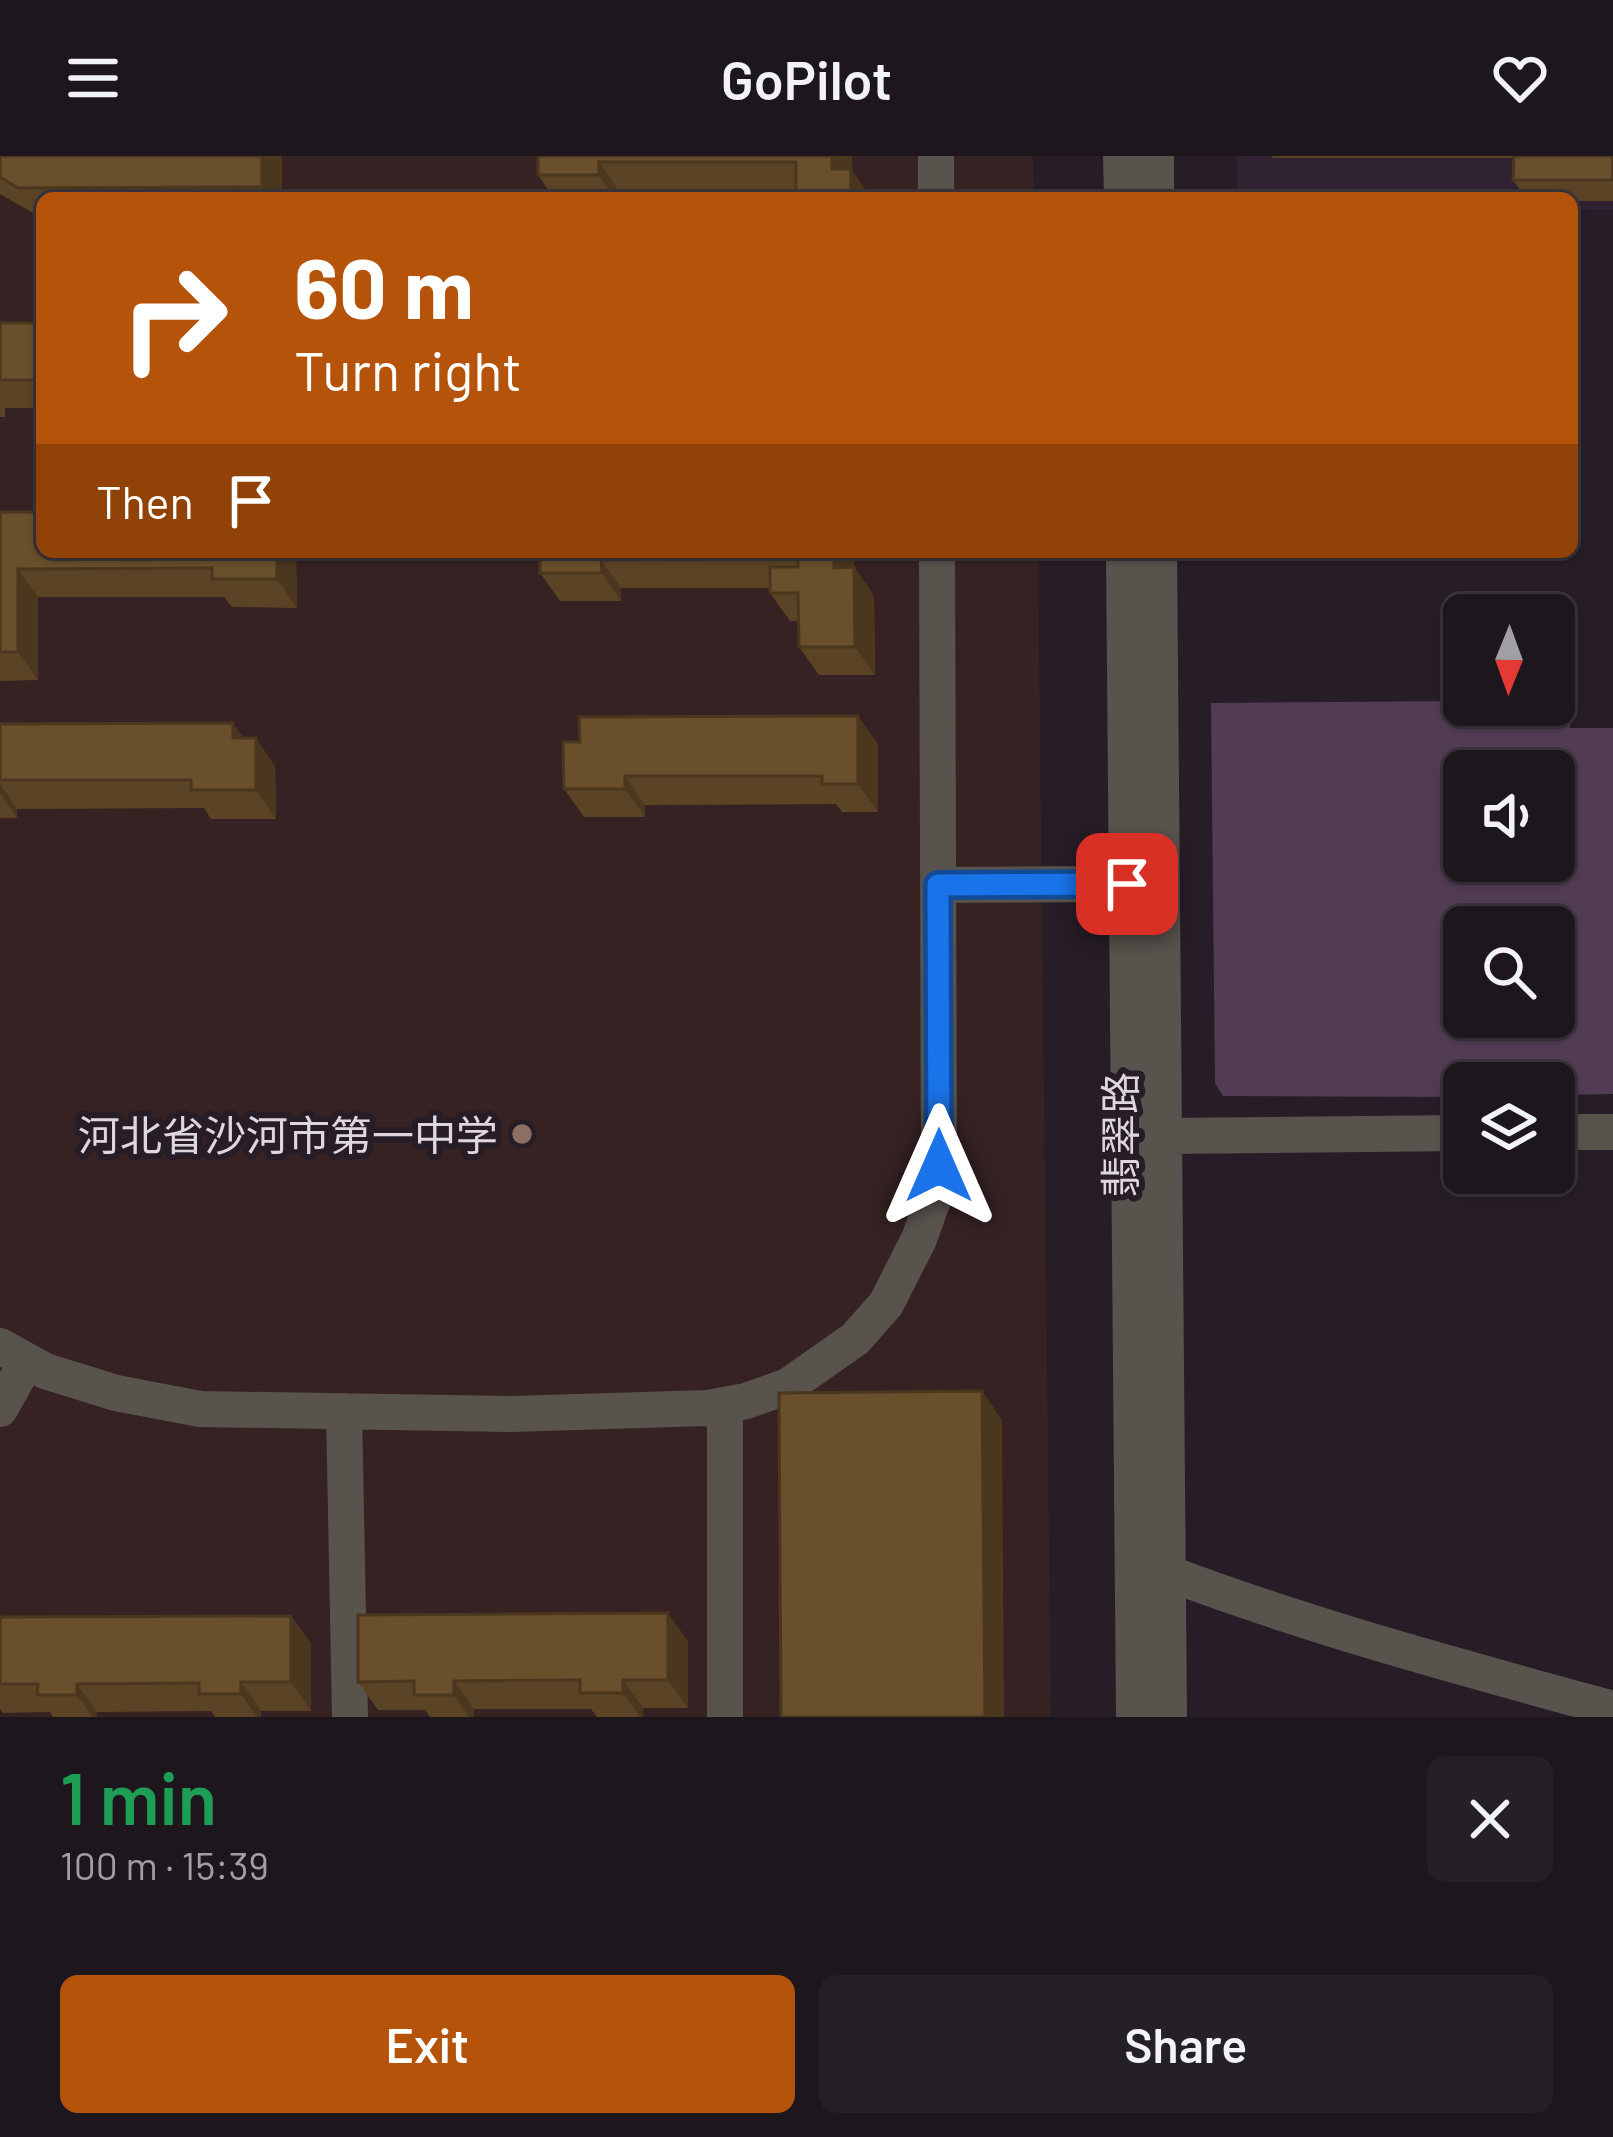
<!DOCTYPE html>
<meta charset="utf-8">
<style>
body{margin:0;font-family:Barlow,"Noto Sans SC",sans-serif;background:#251f26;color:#f1f3f6;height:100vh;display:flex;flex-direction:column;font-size:45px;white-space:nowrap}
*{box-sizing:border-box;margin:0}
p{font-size:39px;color:#a09fa4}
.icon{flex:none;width:66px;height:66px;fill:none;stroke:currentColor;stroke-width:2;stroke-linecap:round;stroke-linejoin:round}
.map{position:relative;height:1561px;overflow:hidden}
.sheet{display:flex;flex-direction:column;background:#1d161d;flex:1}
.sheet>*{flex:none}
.top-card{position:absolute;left:36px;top:36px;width:1542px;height:366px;border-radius:18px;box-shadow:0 3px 9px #0004,0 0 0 3px #3b353b;background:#b45309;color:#fff;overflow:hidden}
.needle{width:78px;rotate:181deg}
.buttons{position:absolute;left:1443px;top:438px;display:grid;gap:24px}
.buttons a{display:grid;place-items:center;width:132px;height:132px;border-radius:18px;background:#1d161d;box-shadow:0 3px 9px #0004,0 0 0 3px #3b353b;font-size:60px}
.pin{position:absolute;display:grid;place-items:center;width:102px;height:102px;color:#fff;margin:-51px;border-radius:24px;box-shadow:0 6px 18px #0006}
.me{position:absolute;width:132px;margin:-66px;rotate:0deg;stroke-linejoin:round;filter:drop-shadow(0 0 9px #0008)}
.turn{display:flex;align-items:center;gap:42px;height:252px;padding:0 60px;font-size:54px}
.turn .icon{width:156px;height:156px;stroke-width:2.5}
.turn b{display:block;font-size:84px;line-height:102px}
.then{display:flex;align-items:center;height:114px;padding:0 60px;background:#0003;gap:24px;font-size:45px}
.round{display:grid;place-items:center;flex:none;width:126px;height:126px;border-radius:18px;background:#251f26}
.head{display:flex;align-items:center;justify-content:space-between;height:204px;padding:0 60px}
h1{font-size:72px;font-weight:600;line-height:90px;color:#1e9e55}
.action{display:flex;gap:24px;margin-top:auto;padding:24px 60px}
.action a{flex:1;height:138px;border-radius:18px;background:#b45309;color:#fff;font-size:48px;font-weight:600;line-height:138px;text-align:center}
.action a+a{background:#251f26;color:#f1f3f6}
header{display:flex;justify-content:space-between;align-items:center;height:156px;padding:0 60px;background:#1d161d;font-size:54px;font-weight:600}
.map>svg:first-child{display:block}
.built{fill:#312232}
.education{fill:#362223}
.green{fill:#523c54;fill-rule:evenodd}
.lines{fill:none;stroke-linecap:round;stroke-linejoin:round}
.minor{stroke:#59534e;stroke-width:36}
.wall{fill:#5a4425}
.shaded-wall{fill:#4a371e}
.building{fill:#694f2b;stroke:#4a371e;stroke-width:3}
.route-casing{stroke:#114b97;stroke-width:30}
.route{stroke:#1a73e8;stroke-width:21}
.education-dot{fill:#8d6e63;stroke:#271d27;stroke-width:4.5}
.labels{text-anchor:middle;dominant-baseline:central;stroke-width:12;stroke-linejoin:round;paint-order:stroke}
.poi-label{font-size:42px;fill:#ded7de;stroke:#271d27;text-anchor:end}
.street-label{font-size:42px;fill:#ded7de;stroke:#271d27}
</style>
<header><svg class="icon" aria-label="menu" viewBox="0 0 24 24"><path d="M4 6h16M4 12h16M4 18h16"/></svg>GoPilot<svg class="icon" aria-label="heart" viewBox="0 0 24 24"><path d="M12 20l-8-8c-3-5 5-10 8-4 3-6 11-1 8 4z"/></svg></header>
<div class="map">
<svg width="1613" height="1561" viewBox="0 0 1613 1561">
<rect width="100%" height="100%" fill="#271d27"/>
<path class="built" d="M1237,0H1613V54H1572V42H1237Z"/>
<path class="education" d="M0,0H1033L1034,42H42V396H1038L1051,1561H0Z"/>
<path class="green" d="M1554,544H1569L1570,572H1613V938L1554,939V927H1464V941L1223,940L1215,927L1211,547L1464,545V549H1554ZM1464,615H1554V705H1464ZM1464,771H1554V861H1464Z"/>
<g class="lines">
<path class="minor" d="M936,0V42
M1121,0L1122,42
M1156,0V42
M1124,396L1134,1561
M1159,396L1169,1561
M938,729L1127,728
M1554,976H1613
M1164,980L1464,977
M0,1190L45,1215L116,1237L200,1253L511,1258L708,1252L746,1245L788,1230L855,1183L886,1148L919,1083L932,1047L939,1010L937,396
M725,1249V1561
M0,1253L27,1205
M344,1255L350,1561
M1168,1417C1314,1472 1463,1512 1613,1553"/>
</g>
<path class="wall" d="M0,0H282V42H42V60H38L0,38Z
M538,0H852V14L796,34L619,35V42H554L538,19Z
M1272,0H1613V45H1572V42H1526L1513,24L1514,2H1273Z
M0,167H42V252H5V261H0Z
M0,356L296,399L297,452L232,451L224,441H38V524L0,525Z
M540,396H854V411L874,440L875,519H819L799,491V465H790L770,437V432H621V445H560L540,417Z
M0,568L244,582L275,610L276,663H211L204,652L17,653V662H0Z
M563,586L878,588V656H842L836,648L645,649V661H584L564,633Z
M291,1460L311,1488V1555H261V1561H215L211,1555L97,1556V1561H53L50,1556L3,1557L0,1553V1461Z
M688,1485V1552H643V1561H597L591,1553H474V1561H430L425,1554H378L358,1526Z"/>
<path class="shaded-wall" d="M262,0H282V42H270L262,31Z
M832,0H852V14L871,42H851L832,13Z
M599,6L619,35V42H615L599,19Z
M277,396H294L296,399L297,452L277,423Z
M834,396H854V440L834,412Z
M601,404L621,432V445L602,417Z
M854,411L874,440L875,519L855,491Z
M18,413L38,441V524L18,496Z
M858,560L878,588V656L858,628Z
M233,567L253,595L233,582Z
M256,582L275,610L276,663L256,634Z
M625,620L645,649V661L625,633Z
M0,628L17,653V662L0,637Z
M982,1235L1002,1264L1004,1561H985Z
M668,1457L688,1485V1552L668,1524Z
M291,1460L311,1488V1555L291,1526Z
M623,1524L643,1552V1561H640L623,1537Z
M454,1525L474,1553V1561H469L454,1539Z
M241,1526L261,1555V1561H257L241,1538Z
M77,1528L97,1556V1561H93L77,1539Z"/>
<path class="building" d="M0,0H262V31L18,32L0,21Z
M538,0H832V13H851V42H796V6H599V19H538Z
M1514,0H1613V24H1513Z
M0,167H42V224H0Z
M0,356H42V396H277V423H212V412L18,413V496H0Z
M540,396H834V412L854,411L855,491H799L798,437H770V411H798V403L601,404L602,417H540Z
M858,560V628H822V620H625V633H564L563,586H580L579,561Z
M233,567V582H256V634H191V624H0V568Z
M982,1235L985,1561H781L779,1237Z
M668,1457V1524H623V1537H580V1524L454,1525V1539H414V1525L358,1526V1459Z
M291,1460V1526H241V1538H199V1527L77,1528V1539H37L38,1528H0V1461Z"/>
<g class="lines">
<defs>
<path id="route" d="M939,1010L938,729L1127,728"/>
</defs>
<use href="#route" class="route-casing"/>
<use href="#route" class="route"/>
</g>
<circle class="education-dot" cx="522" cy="978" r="12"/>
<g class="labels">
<g class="poi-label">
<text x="498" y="978">河北省沙河市第一中学</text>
</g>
<g class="street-label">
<text transform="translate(1119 979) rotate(-90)">翡翠路</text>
</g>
</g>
</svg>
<div class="buttons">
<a><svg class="needle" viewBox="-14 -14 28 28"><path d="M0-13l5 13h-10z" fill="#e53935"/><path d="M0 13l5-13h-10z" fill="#a09fa4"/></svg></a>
<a><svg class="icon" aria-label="sound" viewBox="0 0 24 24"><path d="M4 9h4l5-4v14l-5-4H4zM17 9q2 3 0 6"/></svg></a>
<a><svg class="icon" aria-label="search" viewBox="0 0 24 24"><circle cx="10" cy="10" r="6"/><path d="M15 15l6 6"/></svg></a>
<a><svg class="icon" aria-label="layers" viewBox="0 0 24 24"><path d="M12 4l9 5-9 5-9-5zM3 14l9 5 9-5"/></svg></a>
</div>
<div class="pin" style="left:1127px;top:728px;background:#d93025"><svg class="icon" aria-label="arrive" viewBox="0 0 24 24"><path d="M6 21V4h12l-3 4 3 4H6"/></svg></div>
<svg class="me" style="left:939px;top:1010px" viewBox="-20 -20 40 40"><path d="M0-17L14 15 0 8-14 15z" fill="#1a73e8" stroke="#fff" stroke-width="4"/></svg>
<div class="top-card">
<div class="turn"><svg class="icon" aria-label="right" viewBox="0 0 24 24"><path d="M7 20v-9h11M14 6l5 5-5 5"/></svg><div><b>60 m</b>Turn right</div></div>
<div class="then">Then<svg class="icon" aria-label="arrive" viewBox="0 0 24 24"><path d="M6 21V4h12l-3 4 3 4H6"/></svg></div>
</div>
</div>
<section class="sheet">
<div class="head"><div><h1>1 min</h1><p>100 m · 15:39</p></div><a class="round"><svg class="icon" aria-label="close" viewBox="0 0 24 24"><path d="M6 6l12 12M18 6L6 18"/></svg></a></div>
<div class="action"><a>Exit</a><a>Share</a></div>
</section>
